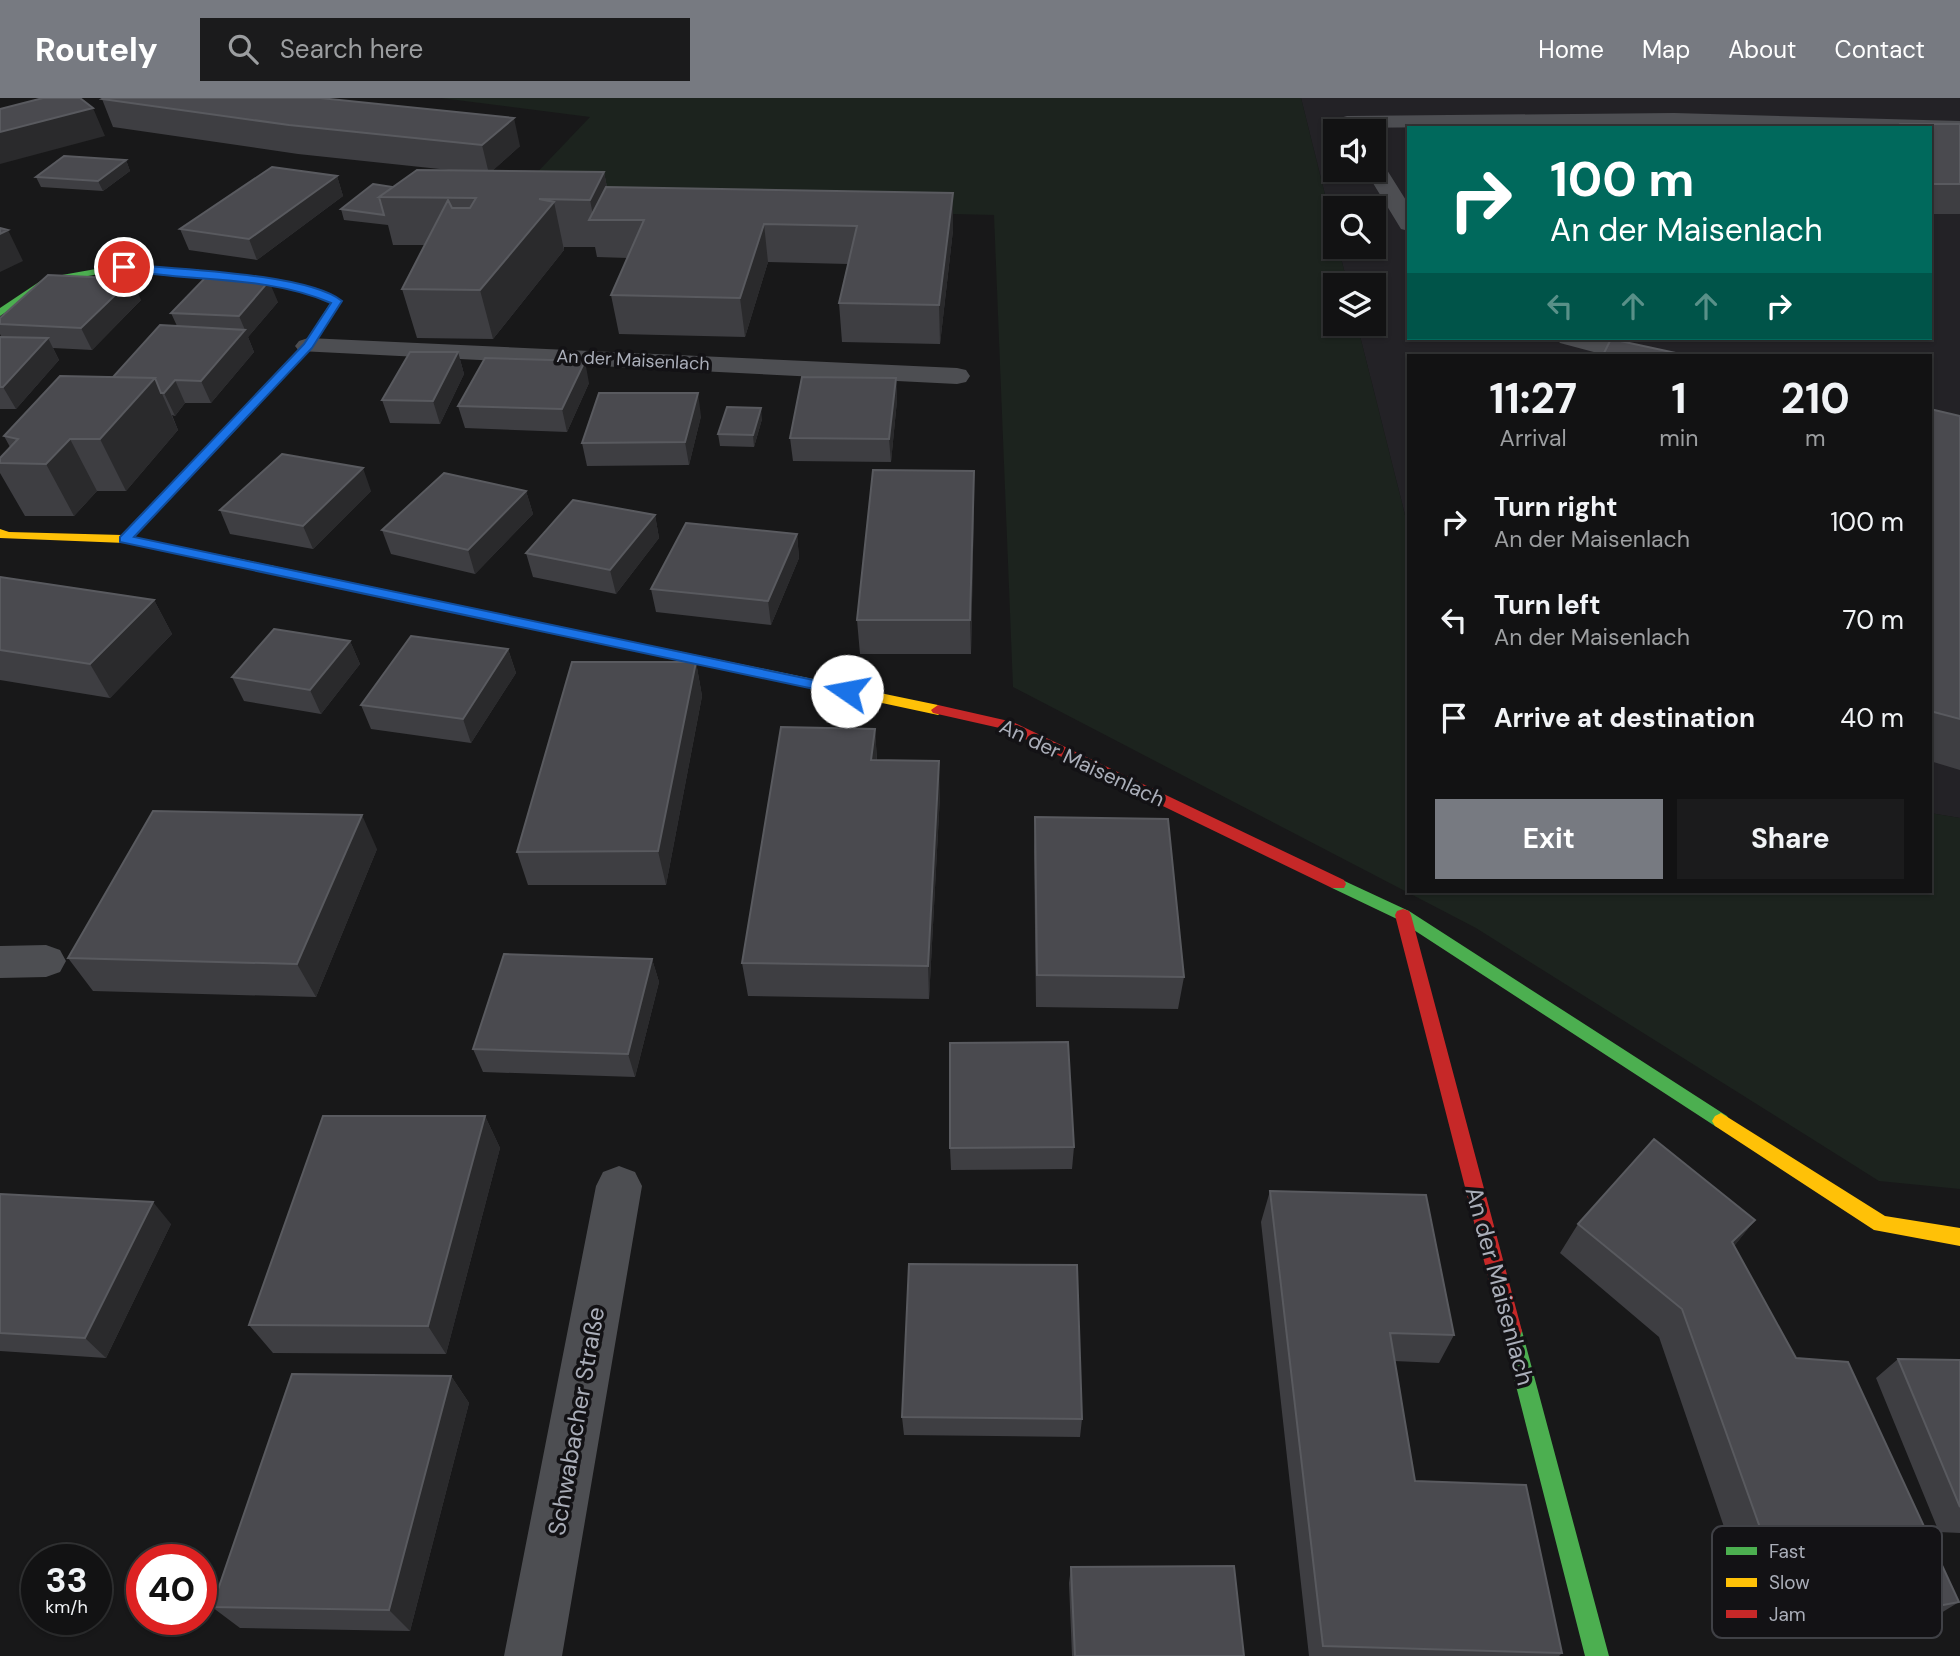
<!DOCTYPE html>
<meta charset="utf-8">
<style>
body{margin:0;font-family:"DM Sans",sans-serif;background:#1b1b1c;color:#f1f3f6;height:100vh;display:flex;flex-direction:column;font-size:26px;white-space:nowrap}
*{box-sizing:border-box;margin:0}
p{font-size:23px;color:#9c9ea0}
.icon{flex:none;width:38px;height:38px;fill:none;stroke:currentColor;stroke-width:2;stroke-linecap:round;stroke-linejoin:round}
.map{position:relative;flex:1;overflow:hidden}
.side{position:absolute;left:1407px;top:256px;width:525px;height:539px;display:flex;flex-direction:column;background:#121213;border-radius:0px;box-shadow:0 2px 5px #0004,0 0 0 2px #313233}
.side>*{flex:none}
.top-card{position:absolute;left:1407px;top:28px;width:525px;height:214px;border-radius:0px;box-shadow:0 2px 5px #0004,0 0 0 2px #313233;background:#00695c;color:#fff;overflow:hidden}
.controls{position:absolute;left:1323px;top:21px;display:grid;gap:14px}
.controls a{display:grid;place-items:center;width:63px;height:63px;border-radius:0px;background:#121213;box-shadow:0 2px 5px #0004,0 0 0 2px #313233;font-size:35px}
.speed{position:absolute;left:21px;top:1446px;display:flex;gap:14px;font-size:35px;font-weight:700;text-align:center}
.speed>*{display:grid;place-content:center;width:91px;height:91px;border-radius:50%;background:#121213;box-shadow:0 2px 5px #0004,0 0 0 2px #313233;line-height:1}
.speed small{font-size:18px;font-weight:400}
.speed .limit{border:10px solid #d22;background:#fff;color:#111}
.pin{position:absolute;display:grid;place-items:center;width:60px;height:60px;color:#fff;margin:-30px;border:4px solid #fff;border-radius:50%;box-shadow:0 2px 7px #0007}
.me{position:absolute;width:77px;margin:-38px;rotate:282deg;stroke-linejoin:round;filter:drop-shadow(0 0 5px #0008)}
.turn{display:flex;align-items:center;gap:24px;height:147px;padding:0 28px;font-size:32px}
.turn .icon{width:91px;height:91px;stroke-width:2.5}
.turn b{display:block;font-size:49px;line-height:60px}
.lanes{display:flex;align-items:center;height:66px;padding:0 28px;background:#0003;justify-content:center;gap:35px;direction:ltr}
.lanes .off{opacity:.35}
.eta{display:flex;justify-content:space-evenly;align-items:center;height:119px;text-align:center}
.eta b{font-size:42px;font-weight:700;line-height:49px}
.cta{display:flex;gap:14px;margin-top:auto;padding:14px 28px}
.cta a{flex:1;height:80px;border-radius:0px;background:#777a81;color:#fff;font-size:28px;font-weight:700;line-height:80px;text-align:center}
.cta a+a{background:#1b1b1c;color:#f1f3f6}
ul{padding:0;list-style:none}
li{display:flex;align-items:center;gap:21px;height:98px;padding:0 28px}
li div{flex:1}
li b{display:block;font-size:26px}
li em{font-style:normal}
header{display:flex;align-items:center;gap:42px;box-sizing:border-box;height:98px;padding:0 35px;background:#777a81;color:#fff}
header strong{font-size:33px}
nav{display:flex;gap:38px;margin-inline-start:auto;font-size:24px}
.search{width:490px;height:63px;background:#1b1b1c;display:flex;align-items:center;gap:18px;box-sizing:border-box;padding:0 24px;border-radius:0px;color:#9c9ea0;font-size:26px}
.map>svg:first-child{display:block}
.built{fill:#232226;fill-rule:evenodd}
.green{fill:#1c231e}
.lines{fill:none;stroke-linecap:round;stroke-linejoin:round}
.street{fill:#4d4e52;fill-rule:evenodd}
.fast{fill:#4caf50;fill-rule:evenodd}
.slow{fill:#ffc107;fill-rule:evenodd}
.jam{fill:#c62828;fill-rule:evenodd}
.wall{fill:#3e3e42}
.shaded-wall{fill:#2a2a2c}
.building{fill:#4a4a4f;stroke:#595a5f;stroke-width:2}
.route{fill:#1a73e8;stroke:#114b97;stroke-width:2}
.labels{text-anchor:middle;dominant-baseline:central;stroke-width:7;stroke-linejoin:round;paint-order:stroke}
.far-street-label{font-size:18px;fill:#aaaeb9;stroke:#131215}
.street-label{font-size:21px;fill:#aaaeb9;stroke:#131215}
.near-street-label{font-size:24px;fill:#aaaeb9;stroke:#131215}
.key{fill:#131215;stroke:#404146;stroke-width:2}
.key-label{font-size:19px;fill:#aaaeb9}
</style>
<header>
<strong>Routely</strong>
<div class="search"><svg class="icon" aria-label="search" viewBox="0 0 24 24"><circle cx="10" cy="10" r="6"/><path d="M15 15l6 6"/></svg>Search here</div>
<nav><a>Home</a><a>Map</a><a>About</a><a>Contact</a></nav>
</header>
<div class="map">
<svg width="1960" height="1558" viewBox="0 0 1960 1558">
<rect width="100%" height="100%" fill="#181819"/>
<path class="built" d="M1301,0H1960V720L1930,715V257H1409V433L1357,226H1374V187H1348L1338,149H1374V110H1335V137ZM1409,30H1930V240H1409ZM1335,33H1374V72H1335Z"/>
<path class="green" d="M441,0H1301L1335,137V149H1338L1348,187H1335V226H1357L1409,433V793H1930V715L1960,720V1091L1879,1083L1476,830L1013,589L994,117L508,105L590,19Z"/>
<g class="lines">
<path class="street" d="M1674,15L1960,23V35L1930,34V30L1674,27L1347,30L1340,28L1337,24L1340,20L1347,18Z
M1374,63L1382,64L1409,107V133L1401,131L1365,72H1374Z
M308,240L957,270L966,272L970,278L966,284L957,286L299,253L295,248L299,243Z
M1556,240H1598L1643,251L1647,257H1605L1560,245Z
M46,847L60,852L66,863L60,874L46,879L0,880V848Z
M619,1068L635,1074L642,1088L562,1558H504L596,1088L603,1074Z"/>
<path class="fast" d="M124,166C173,171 307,175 342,203L312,250L229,338L225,339L219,336L221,334L304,246L331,204L306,194L251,184L124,172L52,184L0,218V210L45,180Z
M269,467L658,549L665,553L658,557L264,474V468Z
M1338,780L1409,813L1727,1018L1730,1023L1727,1028L1721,1031L1715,1028L1397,821L1332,790L1330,786L1332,782Z
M1512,1223L1519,1226L1522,1233L1609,1558H1585L1502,1233L1505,1226Z"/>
<path class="slow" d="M225,333L229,334V338L134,439L269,467L274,468V474L125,445L0,440V431L9,434L122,437L221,334Z
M658,549L938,607L945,612L938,617L653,556L651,553L653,550Z
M1721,1015L1885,1118L1960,1130V1148L1874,1132L1715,1028L1712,1023L1715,1018Z"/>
<path class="jam" d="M938,607L1013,624L1344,782L1346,786L1344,790H1332L1004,631L933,615L931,612Z
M1403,811L1409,813L1411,817L1522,1233L1519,1240L1512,1243L1505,1240L1502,1233L1395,817L1397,813Z"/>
</g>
<path class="wall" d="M102,1L520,48L493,72L604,74L607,89L953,132L940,246L842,244L839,205L848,166L768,164L745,239L619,236L611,197L628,160L597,159L595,149H564V152L493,241L417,240L402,191L425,147H393L388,127L344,122L341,111L393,89L449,72L298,56L113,29Z
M1901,26H1960V116H1930V30H1899Z
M126,62L130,73L103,93L41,89L36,79Z
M337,78L343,98L257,162L189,152L180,131Z
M141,202L92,252L53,250L59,262L16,311H0V239L2,240L0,236V220Z
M278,204L248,239L254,254L211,305H185L175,318L172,317L178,332L126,393H97L74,418H25L0,375V360L10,349L4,338L113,279L177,228L171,215Z
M458,254L464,276L440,326L390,325L382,302Z
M896,280L897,302L891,364L793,363L790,340Z
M589,285L567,334L465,330L458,308Z
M1930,311L1960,318V672L1930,663Z
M701,318L689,367L587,368L582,345Z
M762,321L754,349L720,348L718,336Z
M371,393L313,451L230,436L220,412Z
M526,393L533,416L475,476L391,456L382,432Z
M974,406L971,556H860L857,522Z
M655,417L659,440L616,496L533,479L526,455Z
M797,436L799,460L771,527L656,514L651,491Z
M0,479L154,502L172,536L110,600L0,582Z
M350,543L360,566L321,616L244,603L232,579Z
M508,551L516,575L471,645L371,631L361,607Z
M696,564L702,598L666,787H528L517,754Z
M875,631L877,662L940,697L929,901L748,898L742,865Z
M1035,719L1184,879L1178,911L1036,909L1034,753Z
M377,751L316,899L93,893L68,860Z
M652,861L659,884L635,979L483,974L473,951Z
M485,1018L500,1050L446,1256L273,1255L249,1227Z
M1074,1049L1072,1071L951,1072L950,1050Z
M1270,1093L1454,1237L1439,1265L1394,1263L1415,1383L1562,1555L1559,1558H1309L1261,1124Z
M0,1096L171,1126L106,1260L0,1253Z
M1755,1122L1734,1148L1796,1260L1959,1504L1923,1526L1858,1538L1830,1459L1735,1461L1659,1239L1560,1155L1578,1126Z
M1898,1261L1960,1262V1435L1939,1434L1876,1280Z
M451,1278L469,1305L410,1533L240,1530L212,1509Z
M902,1319L1082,1321L1080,1339L904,1337Z
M1071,1469L1244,1558H1072L1069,1485Z"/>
<path class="shaded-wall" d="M93,10L105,38L0,66V34Z
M514,20L520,48L489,76L482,47Z
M126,62L130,73L103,93L98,83Z
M604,74L613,120L594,122L590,102Z
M337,78L343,98L257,162L249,141Z
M953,95V132L940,246L939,207Z
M554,104L564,152L493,241L480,192Z
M764,126L768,164L745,239L740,200Z
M8,132L23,163L0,174V136Z
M132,181L141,202L92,252L81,230Z
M269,183L278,204L248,239L254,254L211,305L201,283L245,232L239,218Z
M48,240L59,262L16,311L3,289Z
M458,254L464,276L440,326L433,303Z
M585,263L589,285L567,334L562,311Z
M155,280L178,332L126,393L100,341Z
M896,280L897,302L891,364L889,341Z
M175,282L185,305L175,318L164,295Z
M698,295L701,318L689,367L685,344Z
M761,310L762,321L754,349L753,337Z
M70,341L97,393L74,418L46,366Z
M363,370L371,393L313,451L303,428Z
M974,373V406L971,556L970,522Z
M526,393L533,416L475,476L468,452Z
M655,417L659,440L616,496L610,472Z
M797,436L799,460L771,527L768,503Z
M154,502L172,536L110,600L90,566Z
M350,543L360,566L321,616L310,592Z
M508,551L516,575L471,645L463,621Z
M696,564L702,598L666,787L658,753Z
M875,631L877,665L871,662Z
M939,663L940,697L929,901L928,868Z
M362,717L377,751L316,899L297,866Z
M652,861L659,884L635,979L628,956Z
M485,1018L500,1050L446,1256L428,1228Z
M153,1104L171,1126L106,1260L85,1240Z
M1755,1122L1731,1152L1732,1144Z
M451,1278L469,1305L410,1533L389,1512Z"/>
<path class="building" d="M43,0H80L93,10L0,34V11Z
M104,0H320L514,20L482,47L289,27L102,1Z
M1901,26H1960V86H1930V30H1905Z
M64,58L126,62L98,83L36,79Z
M272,69L337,78L249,141L180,131Z
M417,72L604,74L590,102L539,101L554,104L480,192L402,191L448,102L452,110H470L476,100L379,99Z
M373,86L393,89L379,99L384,117L341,111Z
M606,89L953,95L939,207L839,205L857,128L764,126L740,200L611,197L644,122H589Z
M0,130L8,132L0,136Z
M48,177L132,181L81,230L0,226V220Z
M205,180L269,183L239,218L171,215Z
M160,227L245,232L201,283L175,282L164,295H161L155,280L113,279Z
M0,239L48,240L3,289H0Z
M1611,241L1685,257H1603Z
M410,254H458L433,303L382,302Z
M485,260L585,263L562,311L458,308Z
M60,278L155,280L100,341H70L46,366L0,365V360L18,341L4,338Z
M802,279L896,280L889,341L790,340Z
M599,295H698L685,344L582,345Z
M727,309L761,310L753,337L718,336Z
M1930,311L1960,318V621L1930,613Z
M282,356L363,370L303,428L220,412Z
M873,372L974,373L970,522H857Z
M444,375L526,393L468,452L382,432Z
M573,402L655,417L610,472L526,455Z
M686,425L797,436L768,503L651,491Z
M0,479L154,502L90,566L0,552Z
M274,531L350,543L310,592L232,579Z
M411,538L508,551L463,621L361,607Z
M572,564H696L658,753L517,754Z
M781,629L875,631L871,662L939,663L928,868L742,865Z
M153,713L362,717L297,866L68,860Z
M1035,719L1168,721L1184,879L1037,877Z
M504,856L652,861L628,956L473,951Z
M1068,944L1074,1049L950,1050V945Z
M323,1018H485L428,1228L249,1227Z
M1654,1041L1755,1122L1732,1144L1796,1260L1848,1264L1959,1504L1891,1517L1861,1436L1763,1438L1682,1211L1578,1126Z
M1270,1093L1426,1097L1454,1237L1390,1235L1415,1383L1526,1387L1562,1555L1323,1548Z
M0,1096L153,1104L85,1240L0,1235Z
M909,1166L1077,1167L1082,1321L902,1319Z
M1898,1261L1960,1262V1409Z
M292,1276L451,1278L389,1512L212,1509Z
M1234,1468L1244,1558H1075L1071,1469Z"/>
<path class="route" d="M124,166C173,171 307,175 342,203L312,250L134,439L847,589L854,593L847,598L120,444V439L304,246L331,205C264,176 190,185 120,171L119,169Z"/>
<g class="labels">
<g class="far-street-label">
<text transform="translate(633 262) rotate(3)">An der Maisenlach</text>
</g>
<g class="street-label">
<text transform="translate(1082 665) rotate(25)">An der Maisenlach</text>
</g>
<g class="near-street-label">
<text transform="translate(1500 1188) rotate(75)">An der Maisenlach</text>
<text transform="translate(576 1323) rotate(-80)">Schwabacher Straße</text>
</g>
</g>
<rect x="1712" y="1428" width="230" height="112" rx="10" class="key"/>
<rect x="1726" y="1449" width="31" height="8" fill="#4caf50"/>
<rect x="1726" y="1480" width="31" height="9" fill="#ffc107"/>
<rect x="1726" y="1512" width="31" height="8" fill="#c62828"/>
<g class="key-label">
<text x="1769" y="1460">Fast</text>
<text x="1769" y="1491">Slow</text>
<text x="1769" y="1523">Jam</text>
</g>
</svg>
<div class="controls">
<a><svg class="icon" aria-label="sound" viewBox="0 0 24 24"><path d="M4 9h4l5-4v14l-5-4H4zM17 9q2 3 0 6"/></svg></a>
<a><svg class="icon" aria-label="search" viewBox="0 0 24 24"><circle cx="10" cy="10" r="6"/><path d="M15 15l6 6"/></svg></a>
<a><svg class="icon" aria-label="layers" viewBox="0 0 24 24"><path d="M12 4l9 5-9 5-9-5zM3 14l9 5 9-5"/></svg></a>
</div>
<div class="speed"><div>33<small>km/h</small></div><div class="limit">40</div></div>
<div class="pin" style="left:124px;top:169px;background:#d93025"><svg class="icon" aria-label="arrive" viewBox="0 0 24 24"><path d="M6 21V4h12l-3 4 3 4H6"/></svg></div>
<svg class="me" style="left:847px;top:593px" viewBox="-20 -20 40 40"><circle r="19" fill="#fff"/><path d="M0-13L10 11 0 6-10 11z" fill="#1a73e8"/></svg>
<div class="top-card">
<div class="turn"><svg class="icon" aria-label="right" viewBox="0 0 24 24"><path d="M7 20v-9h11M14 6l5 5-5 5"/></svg><div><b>100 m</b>An der Maisenlach</div></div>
<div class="lanes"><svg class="icon off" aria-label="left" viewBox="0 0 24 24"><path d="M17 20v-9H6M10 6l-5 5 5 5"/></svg><svg class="icon off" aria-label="ahead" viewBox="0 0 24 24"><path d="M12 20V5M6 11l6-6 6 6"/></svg><svg class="icon off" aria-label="ahead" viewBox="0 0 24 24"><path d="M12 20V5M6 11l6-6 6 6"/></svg><svg class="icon" aria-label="right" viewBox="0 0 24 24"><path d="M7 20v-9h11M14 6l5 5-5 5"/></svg></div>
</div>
<section class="side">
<div class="eta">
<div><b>11:27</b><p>Arrival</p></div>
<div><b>1</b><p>min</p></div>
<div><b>210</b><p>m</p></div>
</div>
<ul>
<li><svg class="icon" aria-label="right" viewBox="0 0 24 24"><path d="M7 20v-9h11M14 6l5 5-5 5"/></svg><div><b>Turn right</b><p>An der Maisenlach</p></div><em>100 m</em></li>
<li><svg class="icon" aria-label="left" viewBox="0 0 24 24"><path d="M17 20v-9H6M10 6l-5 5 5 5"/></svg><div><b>Turn left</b><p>An der Maisenlach</p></div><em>70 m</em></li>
<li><svg class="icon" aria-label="arrive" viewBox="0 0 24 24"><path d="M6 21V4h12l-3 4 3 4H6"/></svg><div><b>Arrive at destination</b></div><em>40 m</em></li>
</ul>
<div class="cta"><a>Exit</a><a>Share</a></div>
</section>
</div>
